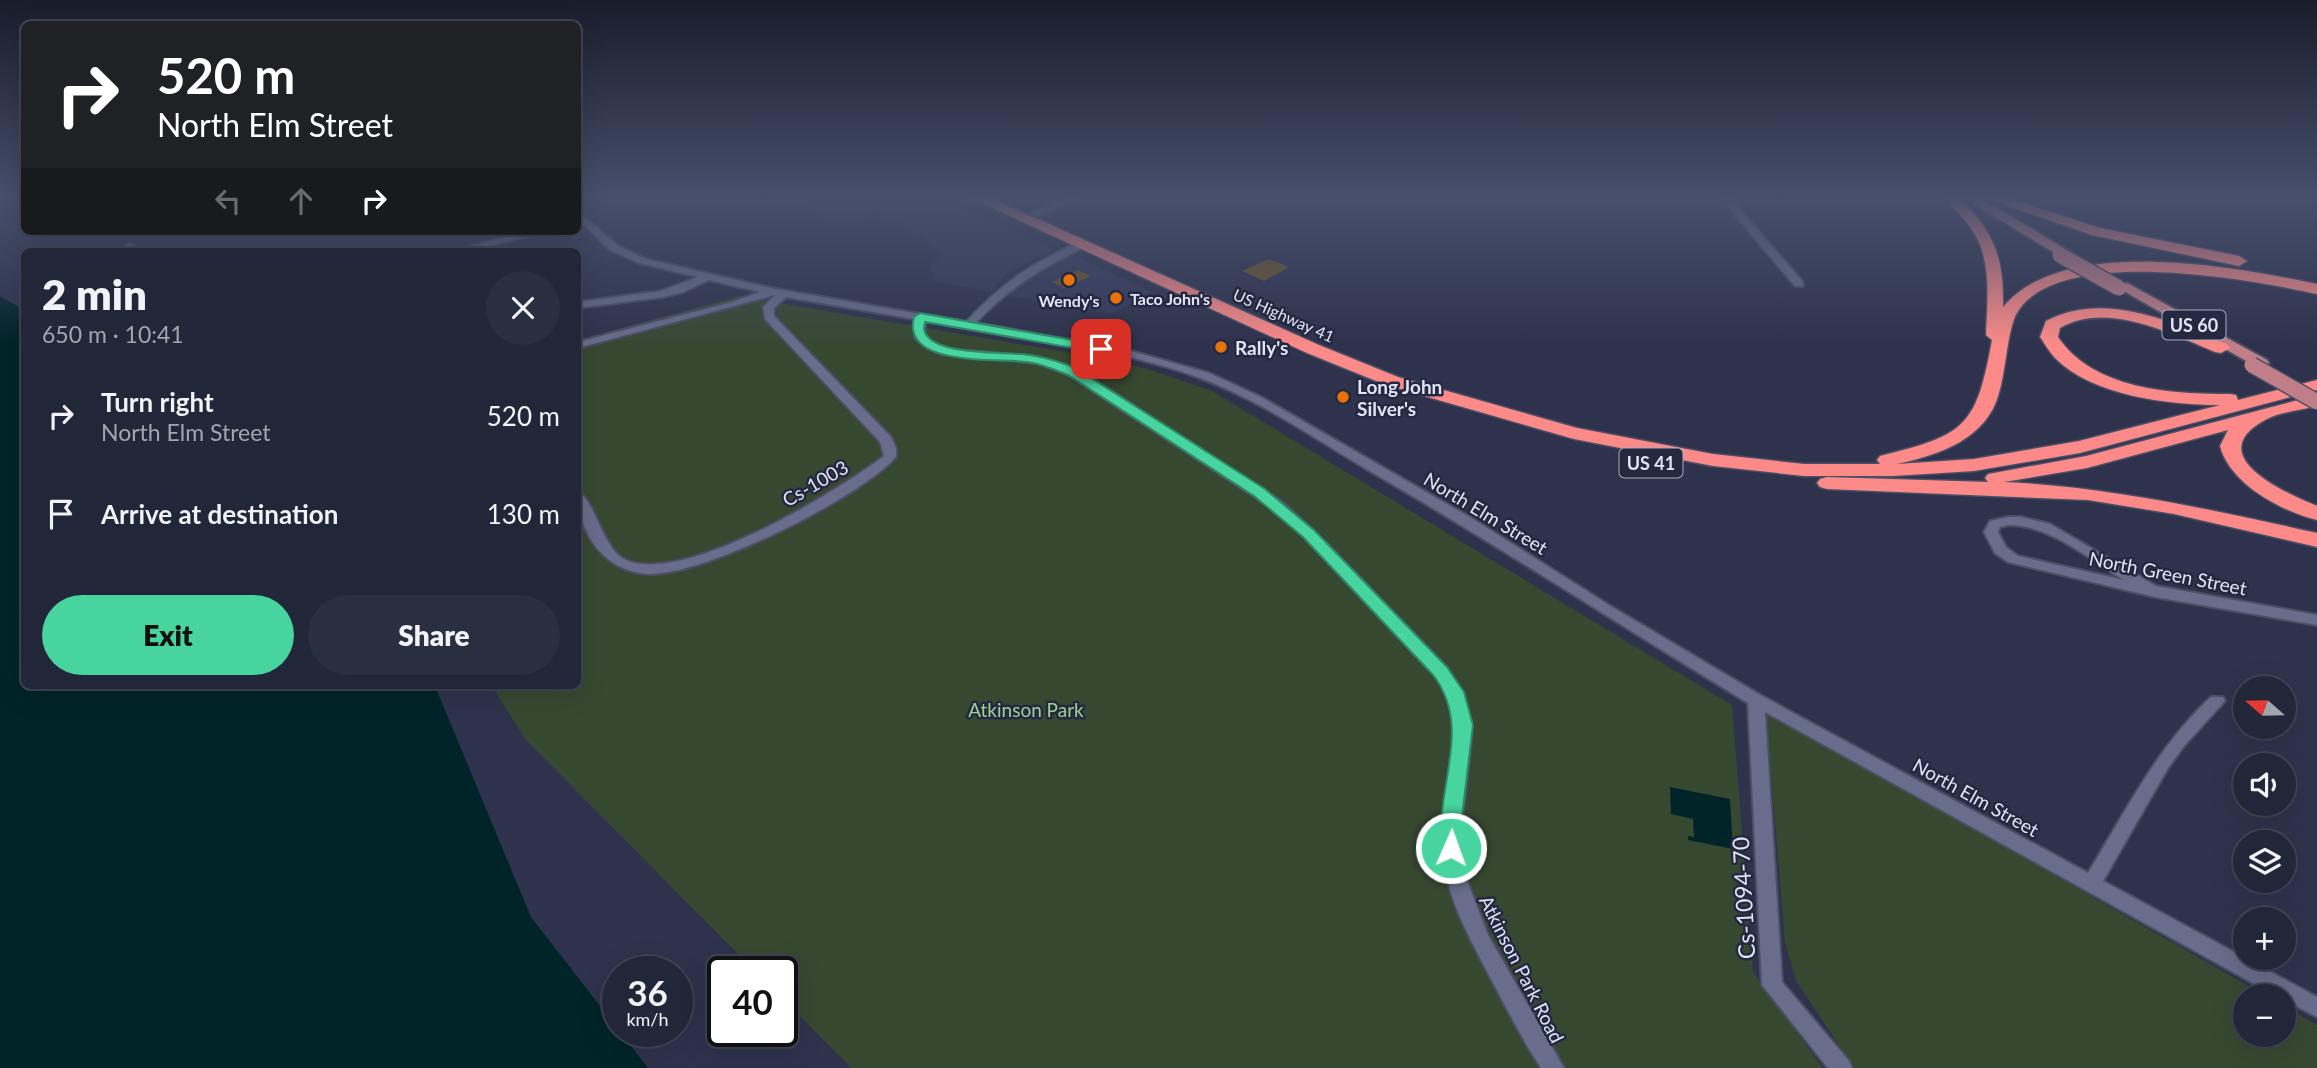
<!DOCTYPE html>
<meta charset="utf-8">
<style>
body{margin:0;font-family:Lato,sans-serif;background:#2a2e41;color:#f1f3f6;height:100vh;display:flex;flex-direction:column;font-size:26px;white-space:nowrap}
*{box-sizing:border-box;margin:0}
p{font-size:23px;color:#a2a5ae}
.icon{flex:none;width:38px;height:38px;fill:none;stroke:currentColor;stroke-width:2;stroke-linecap:round;stroke-linejoin:round}
.map{position:relative;flex:1;overflow:hidden}
.side{position:absolute;left:21px;top:248px;width:560px;height:441px;display:flex;flex-direction:column;background:#222639;border-radius:10px;box-shadow:0 7px 28px #0002,0 0 0 2px #3f4353}
.side>*{flex:none}
.hud{position:absolute;left:21px;top:21px;width:560px;height:214px;border-radius:10px;box-shadow:0 7px 28px #0002,0 0 0 2px #3f4353;background:#202124;color:#fff;overflow:hidden}
.needle{width:46px;rotate:290deg}
.buttons{position:absolute;left:2233px;top:676px;display:grid;gap:14px}
.buttons a{display:grid;place-items:center;width:63px;height:63px;border-radius:50%;background:#222639;box-shadow:0 7px 28px #0002,0 0 0 2px #3f4353;font-size:35px}
.speed{position:absolute;left:602px;top:956px;display:flex;gap:14px;font-size:35px;font-weight:700;text-align:center}
.speed>*{display:grid;place-content:center;width:91px;height:91px;border-radius:50%;background:#222639;box-shadow:0 7px 28px #0002,0 0 0 2px #3f4353;line-height:1}
.speed small{font-size:18px;font-weight:400}
.speed .limit{border:4px solid #111;border-radius:10px;background:#fff;color:#111}
.pin{position:absolute;display:grid;place-items:center;width:60px;height:60px;color:#fff;margin:-30px;border-radius:14px;box-shadow:0 4px 10px #0006}
.me{position:absolute;width:77px;margin:-38px;rotate:2deg;stroke-linejoin:round;filter:drop-shadow(0 0 5px #0008)}
.turn{display:flex;align-items:center;gap:24px;height:147px;padding:0 21px;font-size:32px}
.turn .icon{width:91px;height:91px;stroke-width:2.5}
.turn b{display:block;font-size:49px;line-height:60px}
.lanes{display:flex;align-items:center;height:66px;padding:0 21px;background:#0003;justify-content:center;gap:35px;direction:ltr}
.lanes .off{opacity:.35}
.round{display:grid;place-items:center;flex:none;width:74px;height:74px;border-radius:37px;background:#2a2e41}
.head{display:flex;align-items:center;justify-content:space-between;height:119px;padding:0 21px}
h1{font-size:42px;font-weight:800;line-height:52px}
.button{display:flex;gap:14px;margin-top:auto;padding:14px 21px}
.button a{flex:1;height:80px;border-radius:42px;background:#47d49e;color:#111;font-size:28px;font-weight:800;line-height:80px;text-align:center}
.button a+a{background:#2a2e41;color:#f1f3f6}
ul{padding:0;list-style:none}
li{display:flex;align-items:center;gap:21px;height:98px;padding:0 21px}
li div{flex:1}
li b{display:block;font-size:26px}
li em{font-style:normal}
.map>svg:first-child{display:block}
.built{fill:#343a5a}
.green{fill:#374831}
.water{fill:#002428}
.building{fill:#6e5326}
.lines{fill:none;stroke-linecap:round;stroke-linejoin:round}
.minor-casing{stroke:#4b4e64;stroke-width:4}
.major-casing{stroke:#4b4e64;stroke-width:4}
.highway-casing{stroke:#4b4e64;stroke-width:3}
.minor{fill:#676d8a;fill-rule:evenodd}
.major{fill:#c07e89;fill-rule:evenodd}
.highway{fill:#fb8a88;fill-rule:evenodd}
.major-bridge-casing{stroke:#4b4e64;stroke-width:18;stroke-linecap:butt}
.major-bridge{stroke:#c07e89;stroke-width:15}
.route{fill:#47d49e;stroke:#2e8a67;stroke-width:2}
.food-dot{fill:#e8710a;stroke:#242841;stroke-width:2.5}
.labels{text-anchor:middle;dominant-baseline:central;stroke-width:5;stroke-linejoin:round;paint-order:stroke}
.far-poi-label{font-size:16px;font-weight:bold;fill:#e1e4f5;stroke:#242841;text-anchor:start}
.far-street-label{font-size:16px;fill:#e1e4f5;stroke:#242841}
.shield{fill:#242841;stroke:#a8acbf;stroke-width:2}
.shield-label{font-size:18px;font-weight:bold;fill:#e1e4f5}
.poi-label{font-size:19px;font-weight:bold;fill:#e1e4f5;stroke:#242841;text-anchor:start}
.street-label{font-size:19px;fill:#e1e4f5;stroke:#242841}
.park-label{font-size:19px;fill:#a0cf8f;stroke:#242841}
.near-street-label{font-size:23px;fill:#e1e4f5;stroke:#242841}
</style>
<div class="map">
<svg width="2317" height="1068" viewBox="0 0 2317 1068">
<rect width="100%" height="100%" fill="#2e324c"/>
<path class="built" d="M784,195H937L1054,250L1016,268L1002,278L992,292L934,281L929,265L942,255L919,235L877,213L839,224Z
M1072,254L1154,293L1111,313L1002,295L1042,267Z"/>
<path class="green" d="M739,296L1078,354L1145,368L1212,391L1732,705L1753,972L1823,1068H851L782,998V971H755L525,739L492,686H578V340Z
M1766,711L2266,996H2245V1034H2284V1006L2317,1025V1068H1854L1796,981L1785,943Z"/>
<path class="water" d="M0,296L24,310V686H435L531,917L648,1068H0Z
M1670,787L1730,799L1733,849L1688,840V836L1694,837L1693,819L1671,814Z"/>
<path class="building" d="M1269,259L1289,267L1264,281L1242,271Z
M1078,270L1091,276L1064,288L1052,282Z"/>
<g class="lines">
<defs>
<path id="minor" d="M1075,195H1089L1025,221L1017,219Z
M1718,195H1727L1803,282V286H1795Z
M578,211L618,246L646,259L771,288L966,322C993,292 1022,269 1059,252C1067,248 1075,242 1085,243V247C1043,267 1007,289 976,323L1131,351L1209,373L1261,397L1473,519L1612,607L1762,696L2088,873C2126,811 2157,747 2211,697H2223L2225,701L2184,746L2168,768L2103,881L2317,997V1017L2284,1000V996H2276L1765,712L1782,982L1849,1061L1852,1068H1828L1762,985L1748,703C1621,626 1496,544 1368,470C1314,438 1260,400 1200,378C1115,347 1015,337 925,321V335L935,344L947,349L1039,357L1077,369L1282,502L1314,531L1447,668L1463,694L1469,716L1471,740L1460,837L1466,878L1488,935L1564,1068H1541C1522,1039 1507,1009 1491,979C1472,942 1448,902 1444,859C1438,807 1468,743 1447,694C1444,688 1439,682 1435,676L1304,537L1272,508L1069,375L1037,363L941,354L927,348L915,338L914,319L786,297L774,308V316L891,437L896,448V457C860,498 702,577 647,574C604,571 578,533 578,493C594,496 602,550 626,560C685,585 836,492 884,456L880,442L765,319L763,307L775,295L578,348V342L732,302L760,292L709,280L683,292L663,297L578,308V302L661,291L698,277L639,263L610,250L578,219Z
M529,231H546L467,252H449Z
M130,244L146,252H133L126,249V245Z
M2008,517H2021L2050,524L2156,586L2317,615V625L2155,597L2008,562L1995,553L1984,532L1990,521ZM2008,525C2051,525 2088,559 2124,580L2018,556L2006,547L1998,532L2000,527Z"/>
<path id="major" d="M1959,195H1975L2075,255L2073,258H2063Z
M2127,283L2267,360L2269,363L2261,368L2255,366L2122,290L2120,287Z"/>
<path id="highway" d="M964,195H984L1319,345L1398,377L1577,428L1713,454L1804,464H1880L1877,460L1880,456C1966,435 1976,427 1992,340L1986,335C1987,299 1993,260 1971,228C1963,216 1951,207 1942,195H1957C1994,232 2004,256 2003,307C2063,234 2236,267 2317,284V294C2253,280 2047,241 2014,319C2006,343 2006,369 1999,393C1987,439 1939,455 1897,464L1974,459L2079,441L2220,405C2170,405 2093,396 2056,359C2050,353 2045,344 2040,337L2046,321C2104,290 2171,322 2227,344L2230,348L2221,353L2215,352C2169,333 2107,301 2060,328L2058,337C2094,390 2172,394 2230,394L2236,395L2238,400L2317,380V390L2080,453L1974,471L1893,476H1804L1713,466L1574,439L1386,385L1307,353Z
M1976,195H1999L2100,228L2239,256L2247,261L2239,266L2092,235Z
M2317,395V406C2301,410 2279,412 2265,420C2201,455 2283,492 2317,506V520C2281,511 2230,484 2220,446L2228,430L2087,468L2004,482C2111,487 2213,510 2317,533V547L2174,514L2088,500L1827,489L1820,487L1817,483L1820,479L1827,477L1988,482L1985,478L1988,474L2086,456Z"/>
</defs>
<use href="#minor" class="minor-casing"/>
<use href="#major" class="major-casing"/>
<use href="#highway" class="highway-casing"/>
<use href="#minor" class="minor"/>
<use href="#major" class="major"/>
<use href="#highway" class="highway"/>
<defs>
<path id="major-bridge" d="M2060,255L2119,288
M2252,365L2317,402"/>
</defs>
<use href="#major-bridge" class="major-bridge-casing"/>
<use href="#major-bridge" class="major-bridge"/>
</g>
<linearGradient id="sky" x2="0" y2="1"><stop stop-color="#191c2a"/><stop offset="0.57" stop-color="#464f6c"/><stop offset="1" stop-color="#464f6c" stop-opacity="0"/></linearGradient>
<rect width="2317" height="345" fill="url(#sky)"/>
<path class="route" d="M920,313L1106,346V351L1101,353L925,322L924,329C929,357 1006,351 1030,355C1047,358 1062,362 1077,369L1265,489L1314,530L1447,667L1464,692L1473,725L1462,817L1461,848L1458,854L1451,857L1444,854C1439,846 1441,837 1441,828C1442,774 1469,724 1434,676L1303,537L1254,496L1068,375C1054,369 1042,364 1027,362C996,358 901,367 914,317Z"/>
<g class="food-dot">
<circle cx="1069" cy="280" r="7"/>
<circle cx="1116" cy="298" r="7"/>
<circle cx="1221" cy="347" r="7"/>
<circle cx="1343" cy="397" r="7"/>
</g>
<g class="labels">
<g class="far-poi-label">
<text x="1130" y="298">Taco John's</text>
<text x="1069" y="300" text-anchor="middle">Wendy's</text>
</g>
<g class="far-street-label">
<text transform="translate(1284 315) rotate(24)">US Highway 41</text>
</g>
<g class="shield">
<rect x="2162.5" y="310.5" width="63" height="29" rx="5"/>
<rect x="1619.5" y="448.5" width="63" height="29" rx="5"/>
</g>
<g class="shield-label">
<text x="2194" y="325">US 60</text>
<text x="1651" y="463">US 41</text>
</g>
<g class="poi-label">
<text x="1235" y="347">Rally's</text>
<text x="1357" y="386">Long John<tspan x="1357" dy="22">Silver's</tspan></text>
</g>
<g class="street-label">
<text transform="translate(815 483) rotate(-30)">Cs-1003</text>
<text transform="translate(1486 513) rotate(31)">North Elm Street</text>
<text transform="translate(2168 573) rotate(11)">North Green Street</text>
<text transform="translate(1976 797) rotate(29)">North Elm Street</text>
<text transform="translate(1522 969) rotate(63)">Atkinson Park Road</text>
</g>
<g class="park-label">
<text x="1026" y="709">Atkinson Park</text>
</g>
<g class="near-street-label">
<text transform="translate(1743 898) rotate(-93)">Cs-1094-70</text>
</g>
</g>
</svg>
<div class="buttons">
<a><svg class="needle" viewBox="-14 -14 28 28"><path d="M0-13l5 13h-10z" fill="#e53935"/><path d="M0 13l5-13h-10z" fill="#a2a5ae"/></svg></a>
<a><svg class="icon" aria-label="sound" viewBox="0 0 24 24"><path d="M4 9h4l5-4v14l-5-4H4zM17 9q2 3 0 6"/></svg></a>
<a><svg class="icon" aria-label="layers" viewBox="0 0 24 24"><path d="M12 4l9 5-9 5-9-5zM3 14l9 5 9-5"/></svg></a>
<a>+</a>
<a>−</a>
</div>
<div class="speed"><div>36<small>km/h</small></div><div class="limit">40</div></div>
<div class="pin" style="left:1101px;top:349px;background:#d93025"><svg class="icon" aria-label="arrive" viewBox="0 0 24 24"><path d="M6 21V4h12l-3 4 3 4H6"/></svg></div>
<svg class="me" style="left:1451px;top:848px" viewBox="-20 -20 40 40"><circle r="17" fill="#47d49e" stroke="#fff" stroke-width="3"/><path d="M0-11L8 9 0 5-8 9z" fill="#fff"/></svg>
<div class="hud">
<div class="turn"><svg class="icon" aria-label="right" viewBox="0 0 24 24"><path d="M7 20v-9h11M14 6l5 5-5 5"/></svg><div><b>520 m</b>North Elm Street</div></div>
<div class="lanes"><svg class="icon off" aria-label="left" viewBox="0 0 24 24"><path d="M17 20v-9H6M10 6l-5 5 5 5"/></svg><svg class="icon off" aria-label="ahead" viewBox="0 0 24 24"><path d="M12 20V5M6 11l6-6 6 6"/></svg><svg class="icon" aria-label="right" viewBox="0 0 24 24"><path d="M7 20v-9h11M14 6l5 5-5 5"/></svg></div>
</div>
<section class="side">
<div class="head"><div><h1>2 min</h1><p>650 m · 10:41</p></div><a class="round"><svg class="icon" aria-label="close" viewBox="0 0 24 24"><path d="M6 6l12 12M18 6L6 18"/></svg></a></div>
<ul>
<li><svg class="icon" aria-label="right" viewBox="0 0 24 24"><path d="M7 20v-9h11M14 6l5 5-5 5"/></svg><div><b>Turn right</b><p>North Elm Street</p></div><em>520 m</em></li>
<li><svg class="icon" aria-label="arrive" viewBox="0 0 24 24"><path d="M6 21V4h12l-3 4 3 4H6"/></svg><div><b>Arrive at destination</b></div><em>130 m</em></li>
</ul>
<div class="button"><a>Exit</a><a>Share</a></div>
</section>
</div>
